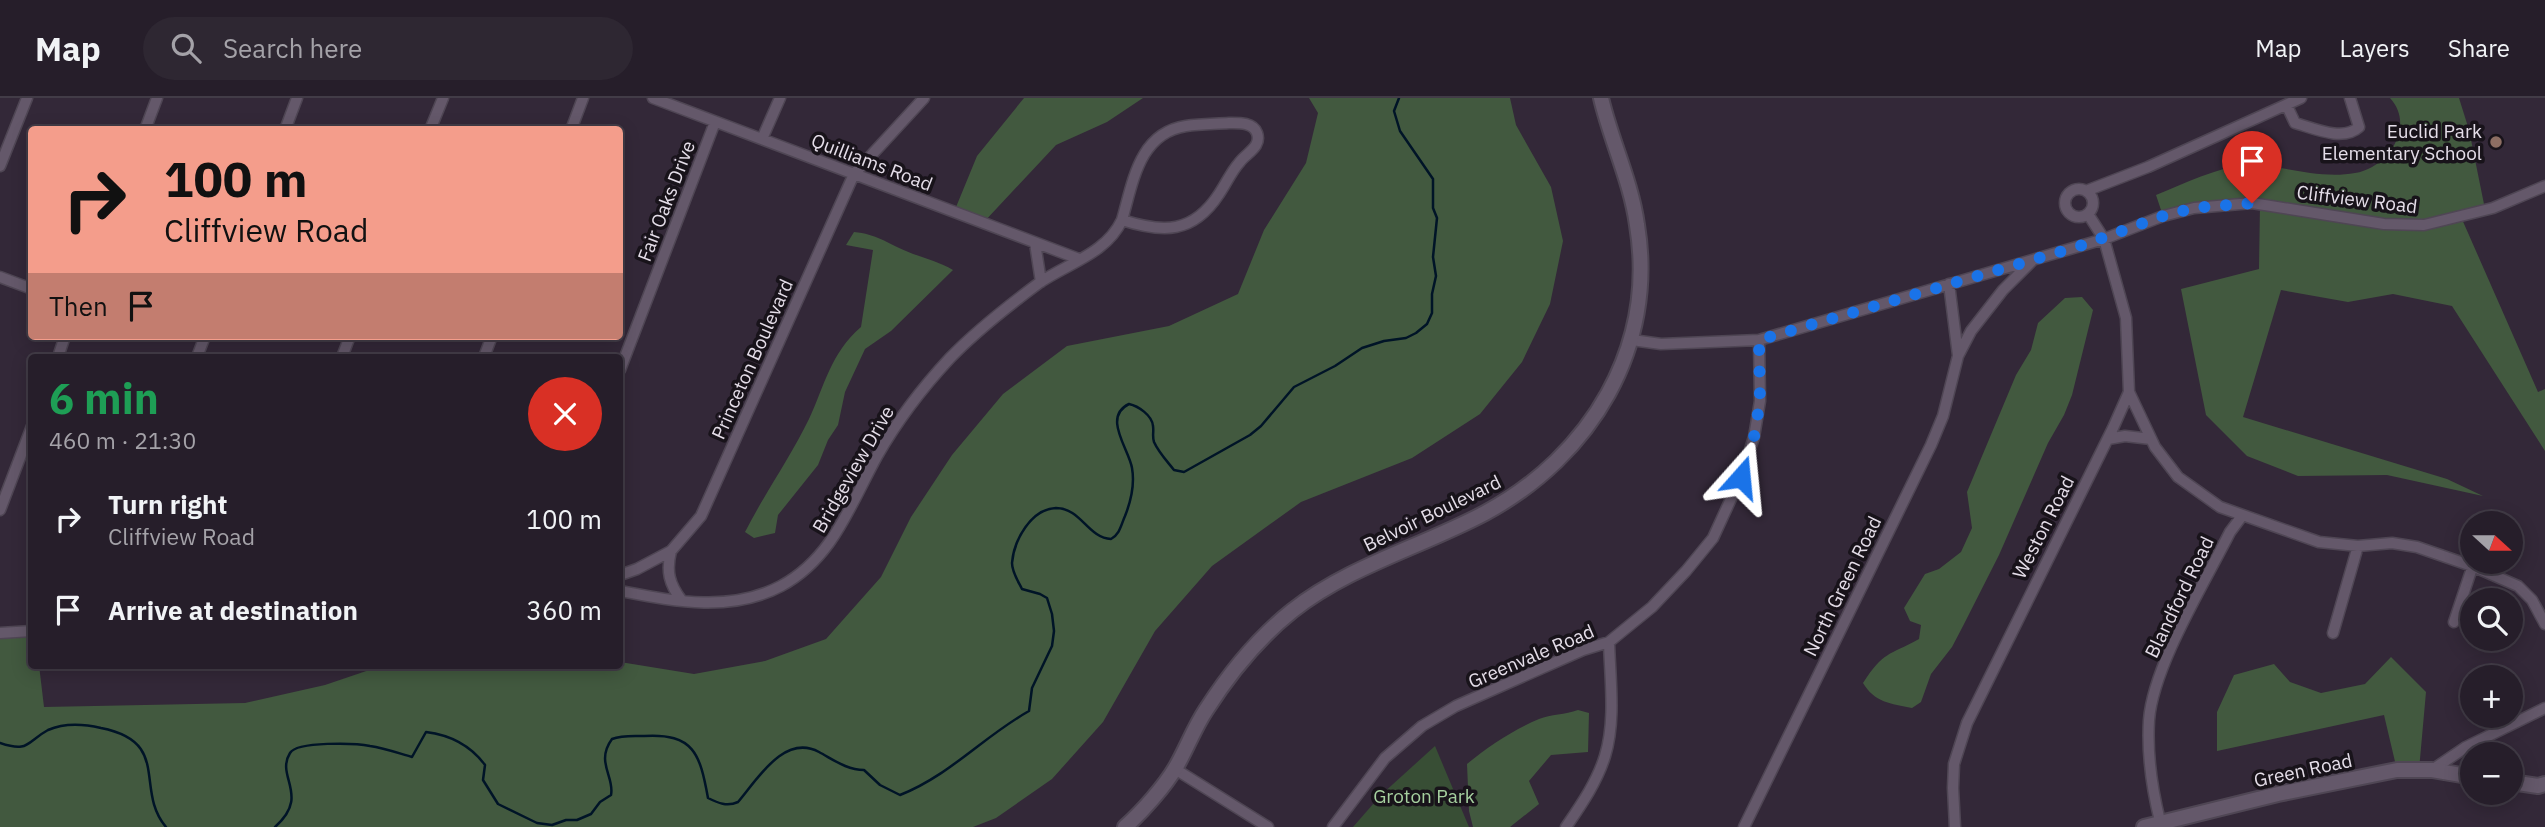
<!DOCTYPE html>
<meta charset="utf-8">
<style>
body{margin:0;font-family:"IBM Plex Sans",sans-serif;background:#2e2732;color:#f1f3f6;height:100vh;display:flex;flex-direction:column;font-size:26px;white-space:nowrap}
*{box-sizing:border-box;margin:0}
p{font-size:23px;color:#a4a2a8}
.icon{flex:none;width:38px;height:38px;fill:none;stroke:currentColor;stroke-width:2;stroke-linecap:round;stroke-linejoin:round}
.map{position:relative;flex:1;overflow:hidden}
.panel{position:absolute;left:28px;top:256px;width:595px;height:315px;display:flex;flex-direction:column;background:#261e2a;border-radius:7px;box-shadow:0 4px 18px #0003,0 0 0 2px #423c47}
.panel>*{flex:none}
.top-card{position:absolute;left:28px;top:28px;width:595px;height:214px;border-radius:7px;box-shadow:0 4px 18px #0003,0 0 0 2px #423c47;background:#f49d8b;color:#111;overflow:hidden}
.needle{width:46px;rotate:111deg}
.tools{position:absolute;left:2460px;top:413px;display:grid;gap:14px}
.tools a{display:grid;place-items:center;width:63px;height:63px;border-radius:50%;background:#261e2a;box-shadow:0 4px 18px #0003,0 0 0 2px #423c47;font-size:35px}
.pin{position:absolute;display:grid;place-items:center;width:60px;height:60px;color:#fff;margin:-72px -30px;border-radius:50% 50% 50% 0;rotate:-45deg;box-shadow:0 0 7px #0007}
.pin .icon{rotate:45deg}
.me{position:absolute;width:77px;margin:-38px;rotate:18deg;stroke-linejoin:round;filter:drop-shadow(0 0 5px #0008)}
.turn{display:flex;align-items:center;gap:24px;height:147px;padding:0 21px;font-size:32px}
.turn .icon{width:91px;height:91px;stroke-width:2.5}
.turn b{display:block;font-size:49px;line-height:60px}
.then{display:flex;align-items:center;height:66px;padding:0 21px;background:#0003;gap:14px;font-size:26px}
.round{display:grid;place-items:center;flex:none;width:74px;height:74px;border-radius:37px;background:#2e2732}
.summary{display:flex;align-items:center;justify-content:space-between;height:119px;padding:0 21px}
h1{font-size:42px;font-weight:700;line-height:52px;color:#1e9e55}
ul{padding:0;list-style:none}
li{display:flex;align-items:center;gap:21px;height:91px;padding:0 21px}
li div{flex:1}
li b{display:block;font-size:26px}
li em{font-style:normal}
header{display:flex;align-items:center;gap:42px;box-sizing:border-box;height:98px;padding:0 35px;background:#261e2a;border-bottom:2px solid #423c47}
header strong{font-size:33px}
nav{display:flex;gap:38px;margin-inline-start:auto;font-size:24px}
.search{width:490px;height:63px;background:#2e2732;display:flex;align-items:center;gap:18px;box-sizing:border-box;padding:0 24px;border-radius:38px;color:#a4a2a8;font-size:26px}
.map>svg:first-child{display:block}
.green{fill:#384e35}
.forest{fill:#42593f}
.lines{fill:none;stroke-linecap:round;stroke-linejoin:round}
.stream{stroke:#001427;stroke-width:2.5}
.street-casing{stroke:#4f4654;stroke-width:13}
.secondary-casing{stroke:#4f4654;stroke-width:18}
.street{stroke:#64586a;stroke-width:10}
.secondary{stroke:#64586a;stroke-width:14}
.route{stroke:#1a73e8;stroke-width:12;stroke-dasharray:0 21.6}
.education-dot{fill:#8d6e63;stroke:#18131a;stroke-width:2.5}
.labels{text-anchor:middle;dominant-baseline:central;stroke-width:7;stroke-linejoin:round;paint-order:stroke}
.poi-label{font-size:19px;fill:#e5dee9;stroke:#18131a;text-anchor:end}
.street-label{font-size:19px;fill:#e5dee9;stroke:#18131a}
.park-label{font-size:19px;fill:#a6d09f;stroke:#18131a}
</style>
<header>
<strong>Map</strong>
<div class="search"><svg class="icon" aria-label="search" viewBox="0 0 24 24"><circle cx="10" cy="10" r="6"/><path d="M15 15l6 6"/></svg>Search here</div>
<nav><a>Map</a><a>Layers</a><a>Share</a></nav>
</header>
<div class="map">
<svg width="2545" height="729" viewBox="0 0 2545 729">
<rect width="100%" height="100%" fill="#332838"/>
<path class="green" d="M1435,648L1469,729H1353L1381,697Z"/>
<path class="forest" d="M1024,0H1143L1107,24L1056,47L983,125L954,114L977,58Z
M1309,0H1510L1516,27L1551,89L1563,143L1550,206L1522,264L1480,316L1412,360L1301,404L1212,468L1155,533L1103,624L1052,681L996,720L973,729H0V535L31,533L32,567H39L44,609L245,605L325,587L384,567H620V564L694,576L765,563L826,541L881,479L911,419L952,357L1003,296L1067,248L1169,228L1238,196L1264,132L1306,65L1318,15Z
M2390,0H2459L2469,32L2485,111L2461,119L2538,294L2545,291V353L2452,208L2393,196L2348,204L2281,192L2243,319L2447,381L2483,398L2387,377L2298,378L2247,358L2206,317L2181,191L2259,171L2260,107L2163,118L2156,97C2185,85 2216,70 2248,66C2256,65 2266,68 2274,69C2300,73 2328,80 2355,75C2388,70 2416,28 2390,0Z
M854,134C876,136 887,145 906,153C922,160 938,163 953,172L891,233L865,251L845,294L838,327L828,342L818,367L778,417L775,435L754,440L745,434C765,395 790,360 809,321C825,287 830,256 861,229L873,152L846,147Z
M2082,199L2093,212L2072,297L2064,317L2048,345L1999,457L1963,528L1952,549L1931,576L1921,604L1912,610C1891,606 1874,604 1863,585C1884,553 1888,558 1919,541L1921,527L1910,523L1904,510L1925,476L1939,471L1961,454L1972,430L1967,394L2016,277L2031,252L2038,225L2065,200Z
M2391,559L2426,594L2419,672H2397L2384,617L2217,653V614L2234,577L2274,566L2290,584L2321,595L2365,586Z
M1578,612L1589,615L1588,654L1551,657L1529,683L1539,706L1510,729H1473L1469,713L1467,666C1489,648 1513,632 1539,621C1551,616 1565,617 1578,612Z"/>
<g class="lines">
<path class="stream" d="M0,645C29,655 26,644 48,632C64,625 84,626 101,630C172,644 134,691 166,729
M275,729C311,697 275,679 290,655C297,643 356,645 370,648C384,650 398,655 412,659L426,634C450,637 471,648 485,667L483,682L498,706L537,725L552,727L566,722H577L591,716L600,704L611,697C615,679 595,664 612,641C622,637 632,638 644,638C694,635 700,656 708,700C718,705 727,709 738,704C757,682 784,635 819,654C834,662 847,672 864,672L880,687L900,697C949,678 984,638 1029,613L1032,590L1052,548L1054,533L1052,516L1047,500L1040,496L1022,491C1018,483 1012,474 1012,465C1014,442 1031,411 1056,410C1081,410 1088,440 1111,441C1120,436 1121,427 1125,418C1131,403 1135,387 1132,370C1129,351 1102,319 1129,306C1138,308 1152,317 1153,328C1154,334 1152,338 1154,344C1159,355 1167,363 1174,372L1184,374L1250,337L1261,328L1294,289L1335,268L1362,250L1384,243L1406,240L1416,235L1427,226L1432,215V196L1436,178L1433,159L1437,120L1433,110V81L1400,33L1394,13L1399,0"/>
<defs>
<path id="street" d="M653,0L1079,161
M2287,8L2295,25C2313,30 2343,44 2359,29L2350,0
M145,32L157,0
M285,32L297,0
M430,32L443,0
M571,32L583,0
M762,41L780,0
M0,68L27,0
M2065 105a14 14 0 1 1 28 0a14 14 0 1 1-28 0Z
M2086,93L2148,69L2301,0
M1035,145L1041,184
M0,179L32,191
M1949,186L1958,257
M1632,242L1661,246L1759,242L2104,141L2163,118L2194,110L2252,105L2384,126L2424,127L2493,110L2545,88
M58,259L65,238
M197,259L205,238
M342,259L350,238
M484,259L492,238
M620,272L715,24
M2129,294L2155,349L2178,379L2220,409L2319,444L2358,448L2392,445L2417,449L2472,468L2518,488L2532,502L2545,526
M2108,341L2125,338L2151,341
M0,412L32,328
M2488,425L2489,424
M671,453C666,473 669,486 682,503
M620,477L637,471L671,453L701,418L854,76L924,0
M620,493C673,503 730,515 781,488C833,460 850,407 877,358C897,323 922,290 950,260C977,232 1008,208 1039,185C1068,165 1106,156 1122,122C1163,135 1193,136 1219,96C1226,86 1231,74 1239,65C1246,55 1262,49 1257,35C1253,24 1238,25 1229,25C1215,26 1200,26 1186,28C1139,35 1133,84 1122,122
M2454,524L2474,464
M0,535L32,533
M2333,535L2358,448
M1175,671L1268,729
M2432,672L2466,649L2545,610
M2160,723C2152,691 2147,655 2149,622C2153,568 2205,484 2230,434L2242,418
M1333,729L1385,660L1422,628L1456,608L1583,552L1609,544L1652,509L1686,473L1713,440L1741,379L1754,339L1760,303L1759,242
M1566,729C1581,707 1597,684 1605,658C1616,622 1610,581 1609,544
M1744,729L1931,347L1943,318L1958,258L1971,233L2003,192L2032,163
M1955,729L1953,690L1954,666L1967,625L2113,330L2129,294L2126,220L2104,141L2088,116"/>
<path id="secondary" d="M2511,684L2538,688L2545,686
M1125,729C1142,714 1165,688 1176,669C1187,650 1194,630 1206,612C1229,576 1258,540 1292,513C1349,468 1421,449 1485,415C1591,358 1657,249 1637,127C1631,83 1611,43 1601,0
M2144,729L2278,696L2397,672H2432L2473,679"/>
</defs>
<use href="#street" class="street-casing"/>
<use href="#secondary" class="secondary-casing"/>
<use href="#street" class="street"/>
<use href="#secondary" class="secondary"/>
</g>
<g class="lines">
<path class="route" d="M1741,379L1754,339L1760,303L1759,242L2080,148L2163,118L2194,110L2252,105"/>
</g>
<circle class="education-dot" cx="2496" cy="44" r="7"/>
<g class="labels">
<g class="poi-label">
<text x="2482" y="33">Euclid Park<tspan x="2482" dy="22">Elementary School</tspan></text>
</g>
<g class="street-label">
<text transform="translate(872 64) rotate(21)">Quilliams Road</text>
<text transform="translate(2357 101) rotate(7)">Cliffview Road</text>
<text transform="translate(666 103) rotate(-69)">Fair Oaks Drive</text>
<text transform="translate(752 261) rotate(-66)">Princeton Boulevard</text>
<text transform="translate(853 371) rotate(-60)">Bridgeview Drive</text>
<text transform="translate(1432 415) rotate(-26)">Belvoir Boulevard</text>
<text transform="translate(2043 429) rotate(-63)">Weston Road</text>
<text transform="translate(1842 488) rotate(-64)">North Green Road</text>
<text transform="translate(2179 499) rotate(-64)">Blandford Road</text>
<text transform="translate(1531 558) rotate(-23)">Greenvale Road</text>
<text transform="translate(2303 672) rotate(-12)">Green Road</text>
</g>
<g class="park-label">
<text x="1424" y="698">Groton Park</text>
</g>
</g>
</svg>
<div class="tools">
<a><svg class="needle" viewBox="-14 -14 28 28"><path d="M0-13l5 13h-10z" fill="#e53935"/><path d="M0 13l5-13h-10z" fill="#a4a2a8"/></svg></a>
<a><svg class="icon" aria-label="search" viewBox="0 0 24 24"><circle cx="10" cy="10" r="6"/><path d="M15 15l6 6"/></svg></a>
<a>+</a>
<a>−</a>
</div>
<div class="pin" style="left:2252px;top:105px;background:#d93025"><svg class="icon" aria-label="arrive" viewBox="0 0 24 24"><path d="M6 21V4h12l-3 4 3 4H6"/></svg></div>
<svg class="me" style="left:1741px;top:379px" viewBox="-20 -20 40 40"><path d="M0-17L14 15 0 8-14 15z" fill="#1a73e8" stroke="#fff" stroke-width="4"/></svg>
<div class="top-card">
<div class="turn"><svg class="icon" aria-label="right" viewBox="0 0 24 24"><path d="M7 20v-9h11M14 6l5 5-5 5"/></svg><div><b>100 m</b>Cliffview Road</div></div>
<div class="then">Then<svg class="icon" aria-label="arrive" viewBox="0 0 24 24"><path d="M6 21V4h12l-3 4 3 4H6"/></svg></div>
</div>
<section class="panel">
<div class="summary"><div><h1>6 min</h1><p>460 m · 21:30</p></div><a class="round" style="background:#d93025;color:#fff"><svg class="icon" aria-label="close" viewBox="0 0 24 24"><path d="M6 6l12 12M18 6L6 18"/></svg></a></div>
<ul>
<li><svg class="icon" aria-label="right" viewBox="0 0 24 24"><path d="M7 20v-9h11M14 6l5 5-5 5"/></svg><div><b>Turn right</b><p>Cliffview Road</p></div><em>100 m</em></li>
<li><svg class="icon" aria-label="arrive" viewBox="0 0 24 24"><path d="M6 21V4h12l-3 4 3 4H6"/></svg><div><b>Arrive at destination</b></div><em>360 m</em></li>
</ul>
</section>
</div>
